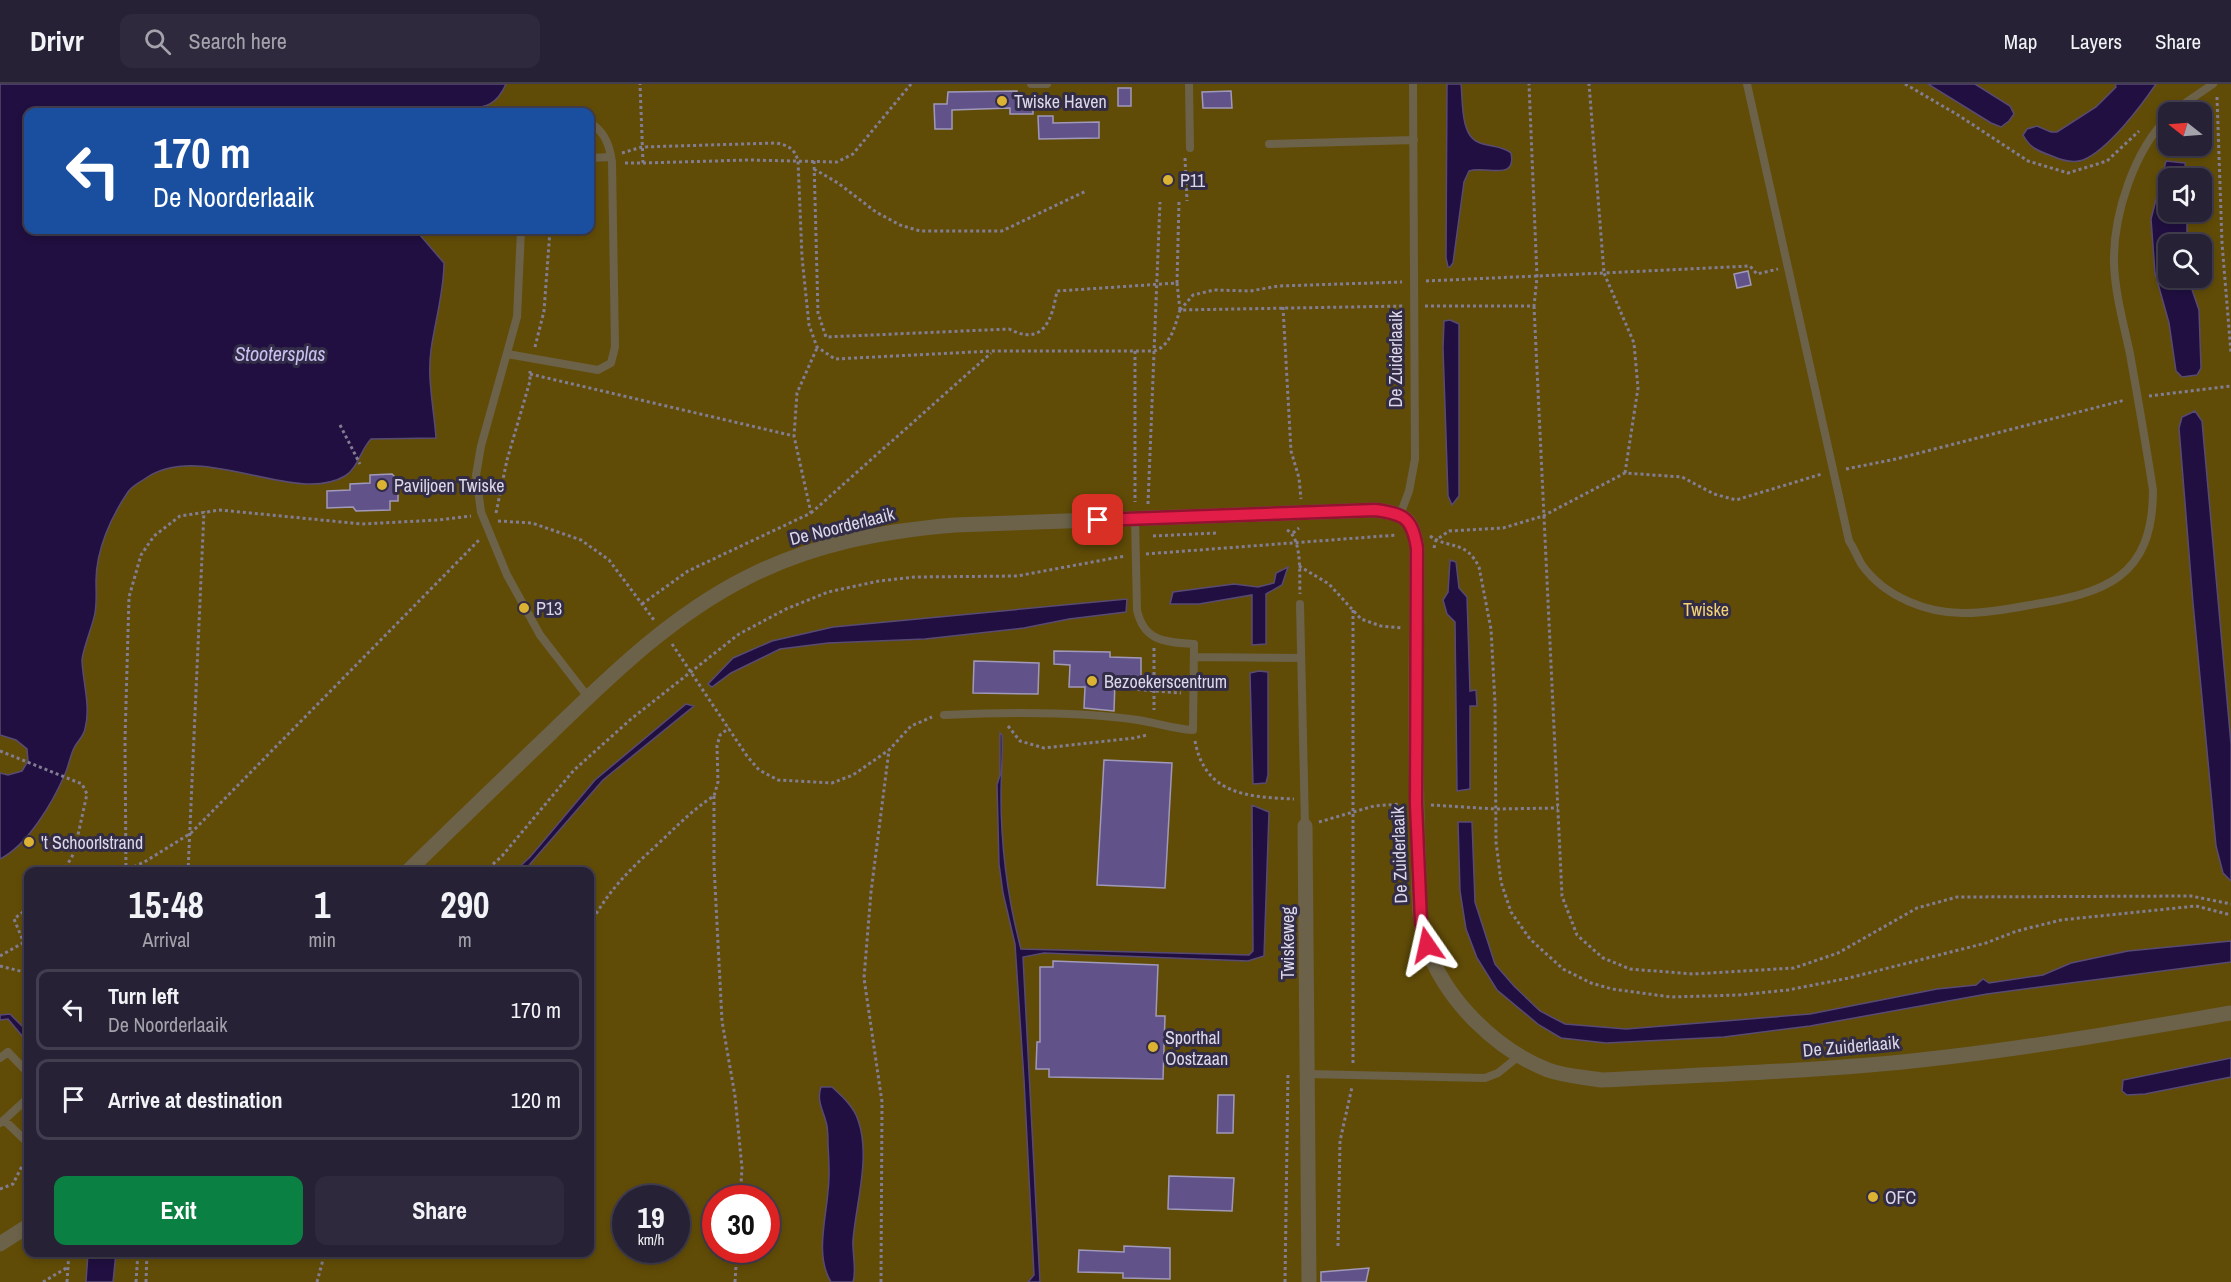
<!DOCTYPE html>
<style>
body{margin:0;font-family:"Archivo Narrow",sans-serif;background:#2e293c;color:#f1f3f6;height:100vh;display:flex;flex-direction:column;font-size:22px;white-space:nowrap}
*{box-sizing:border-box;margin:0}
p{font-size:20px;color:#a4a3ac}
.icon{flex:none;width:33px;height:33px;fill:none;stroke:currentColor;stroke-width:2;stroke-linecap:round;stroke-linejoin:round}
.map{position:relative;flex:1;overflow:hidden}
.panel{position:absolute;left:24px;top:783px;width:570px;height:390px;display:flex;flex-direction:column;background:#262134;border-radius:12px;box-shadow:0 3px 9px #0003,0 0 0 2px #423e4f}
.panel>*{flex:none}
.hud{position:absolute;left:24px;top:24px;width:570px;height:126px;border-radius:12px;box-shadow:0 3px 9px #0003,0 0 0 2px #423e4f;background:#1a4fa0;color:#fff;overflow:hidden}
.needle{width:39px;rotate:287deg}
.fabs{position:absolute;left:2158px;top:18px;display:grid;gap:12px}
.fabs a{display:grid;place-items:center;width:54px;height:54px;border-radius:12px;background:#262134;box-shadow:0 3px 9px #0003,0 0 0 2px #423e4f;font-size:30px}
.speed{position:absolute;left:612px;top:1101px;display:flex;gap:12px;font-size:30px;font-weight:700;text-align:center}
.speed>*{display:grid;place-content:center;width:78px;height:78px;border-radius:50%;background:#262134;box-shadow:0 3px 9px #0003,0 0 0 2px #423e4f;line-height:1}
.speed small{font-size:15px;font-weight:400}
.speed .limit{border:9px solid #d22;background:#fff;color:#111}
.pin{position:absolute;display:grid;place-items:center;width:51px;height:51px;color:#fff;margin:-26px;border-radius:12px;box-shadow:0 3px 9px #0006}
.me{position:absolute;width:66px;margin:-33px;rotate:349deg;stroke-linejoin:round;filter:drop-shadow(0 0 4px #0008)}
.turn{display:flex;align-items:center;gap:21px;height:126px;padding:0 30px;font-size:27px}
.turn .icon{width:78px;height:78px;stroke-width:2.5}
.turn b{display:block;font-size:42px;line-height:51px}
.eta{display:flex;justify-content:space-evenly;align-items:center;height:102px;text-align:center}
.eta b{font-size:36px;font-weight:700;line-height:42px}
.button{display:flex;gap:12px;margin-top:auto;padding:12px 30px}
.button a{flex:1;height:69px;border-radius:12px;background:#0b8043;color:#fff;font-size:24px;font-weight:700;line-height:69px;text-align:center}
.button a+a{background:#2e293c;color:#f1f3f6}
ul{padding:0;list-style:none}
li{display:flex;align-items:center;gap:18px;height:81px;margin:0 12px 9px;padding:0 18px;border:3px solid #423e4f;border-radius:12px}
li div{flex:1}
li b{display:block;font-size:22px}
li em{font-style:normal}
header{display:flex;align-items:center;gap:36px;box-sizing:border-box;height:84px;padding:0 30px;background:#262134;border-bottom:2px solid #423e4f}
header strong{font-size:28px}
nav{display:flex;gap:33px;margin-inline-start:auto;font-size:21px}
.search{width:420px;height:54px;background:#2e293c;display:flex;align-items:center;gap:15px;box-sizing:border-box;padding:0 21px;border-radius:12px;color:#a4a3ac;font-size:22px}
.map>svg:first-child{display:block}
.green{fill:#614c07;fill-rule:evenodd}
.water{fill:#200f40;stroke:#584b73;stroke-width:1.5}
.building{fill:#61538a;stroke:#a099b9;stroke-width:1.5}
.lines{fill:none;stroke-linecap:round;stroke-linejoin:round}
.path{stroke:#827d92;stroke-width:3;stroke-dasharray:3 3;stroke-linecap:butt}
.lane{stroke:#6c6249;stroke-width:8}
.street{stroke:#6c6249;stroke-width:15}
.route-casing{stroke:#92132f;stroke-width:15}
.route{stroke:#e11d48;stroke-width:10}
.poi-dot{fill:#dcb233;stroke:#322c46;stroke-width:2}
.labels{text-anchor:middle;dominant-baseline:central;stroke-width:6;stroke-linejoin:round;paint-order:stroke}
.poi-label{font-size:18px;fill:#dcd8e9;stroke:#322c46;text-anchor:start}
.street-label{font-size:18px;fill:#dcd8e9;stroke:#322c46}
.park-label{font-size:18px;fill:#f3d175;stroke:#322c46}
.water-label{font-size:20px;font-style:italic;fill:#cac0f2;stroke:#322c46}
</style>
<header>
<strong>Drivr</strong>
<div class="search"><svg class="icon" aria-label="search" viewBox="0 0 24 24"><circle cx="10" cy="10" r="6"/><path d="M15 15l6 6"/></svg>Search here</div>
<nav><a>Map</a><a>Layers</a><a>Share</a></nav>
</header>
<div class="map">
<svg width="2231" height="1198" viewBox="0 0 2231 1198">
<rect width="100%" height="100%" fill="#322c46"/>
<path class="green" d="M0,0H2231V1198H0ZM28,28H590V146H28ZM2169,28H2202V62H2169ZM2169,94H2202V128H2169ZM2169,160H2202V194H2169ZM28,788H590V1168H28ZM626,1114H676V1166H626ZM716,1114H766V1166H716Z"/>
<path class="water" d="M0,0H506C493,30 475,21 451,28H28V146H418L419,150L444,179C444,208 435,237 431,266C427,295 434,325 436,354L371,355C361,365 358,384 345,392C294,422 203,356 146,394C139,399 132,402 128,408C111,433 96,466 96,497C96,508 97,517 95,529C93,541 82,567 82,577C83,599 91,623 85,645C83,654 77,657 74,664C70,672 69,681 65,690C53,718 28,761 0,775V689L8,691L22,687L28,677L27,665L16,656L0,651Z
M1447,0H1461C1463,17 1460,53 1480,59C1491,63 1503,62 1511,69C1517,98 1486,81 1469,87L1464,98L1453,179L1450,183H1448L1446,174Z
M1928,0H1975L2010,22L2014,30L2009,37L2001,43L1991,39Z
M2115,0H2156C2141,22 2108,66 2083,76C2072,80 2061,76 2052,72C2038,67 2030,64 2023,51L2027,45L2037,42L2051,48H2057L2096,23L2116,3Z
M2166,77L2185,79L2186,94H2169V128H2187V160H2169V194H2188L2199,226L2201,284L2197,291L2182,293L2176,287L2169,239L2155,189L2151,135Z
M1450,236L1459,240V412L1452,421L1448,412L1443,264L1444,237Z
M2195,327L2202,337L2231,660V797L2223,789L2216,762L2193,519L2179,344L2182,333Z
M1450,476L1456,478L1459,504L1467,513L1470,607L1476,606L1477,622H1470V705L1457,707L1455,538L1447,530L1443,516L1448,508Z
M1288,483L1282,501L1266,510V560L1252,561V511L1199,520H1170L1173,508L1234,500L1258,503L1274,499L1276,489Z
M1127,515L1126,528L1069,535L1024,544L925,555L828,559L780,565L731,589L712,603L708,600L733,574L772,557L833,543Z
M1259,587L1268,588V691L1266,699L1253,700L1250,589Z
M686,620L694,622L603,696L524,787H515L530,773L595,696Z
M1000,649L1002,651C1003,671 1001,691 1001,712C1001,762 1008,816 1021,865L1249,871L1253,867L1252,721L1269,728L1264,872L1248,877L1044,869L1023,873L1040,1198H1028L1034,1191L1024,996L1015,860L1003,809L999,780L997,701L1000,691Z
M1458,738H1472L1475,818L1495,880L1514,902L1540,927L1565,940L1626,945L1810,930L1937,905L1976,901L1983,895L1989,899L2043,891L2071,879L2128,867L2231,857V878L1987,910L1810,942L1724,953L1606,959L1561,954L1539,941L1497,906L1477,874L1466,845L1460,807Z
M10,930L28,948V959L8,935L0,936V931Z
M2231,974V993L2145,1010L2127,1011L2122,1007L2123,996Z
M821,1003H832C842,1012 854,1023 858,1036C871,1072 856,1119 853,1156C852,1170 857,1185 853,1198H831C815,1172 826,1135 828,1107C830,1092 829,1076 828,1061C828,1055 828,1048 827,1042C824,1027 816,1018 821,1003Z
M88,1169H116L113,1198H86Z"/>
<path class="building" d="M1118,4H1131V22H1118Z
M1017,7V14H1033V30H1010V24L952,26V45H935L934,20H947L948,8Z
M1231,7L1232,24H1203L1202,8Z
M1038,32H1053V39L1099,38V54L1039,55Z
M1748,187L1751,201L1737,204L1734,190Z
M392,390L398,396V417H390V426L356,427L353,423L327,424V407L350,406V400L370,399V391Z
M1054,567L1110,568V573L1141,574V597H1115L1114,627L1084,624L1085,603H1069L1070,581L1054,580Z
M974,577L1039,579L1038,610L973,609Z
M1104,676L1172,679L1165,804L1097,801Z
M1053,877L1158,881L1156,932H1165L1163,995L1049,993V985H1036L1037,958H1040V883H1053Z
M1218,1011H1234L1233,1049H1217Z
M1169,1092L1234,1094L1232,1127L1168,1125Z
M1124,1162L1170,1164V1195L1123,1194V1189L1078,1188L1079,1166L1124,1168Z
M1369,1184L1366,1198H1321V1188Z"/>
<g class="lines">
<path class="path" d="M1905,0L1958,31L2028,77L2068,89L2107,77L2139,47
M2217,13L2222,159L2231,269
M622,69L642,63L776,59C788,61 795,65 798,77L802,173L809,241L817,263L835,275L993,267H1154C1171,262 1175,241 1180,226L1404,222
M1185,74L1187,117
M814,77L818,229L826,253L1009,245C1044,263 1052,235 1057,207L1177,199L1179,117
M625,79H643L640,0
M643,79L749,76L837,78L853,70L911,0
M814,85L838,99L876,128L900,141L920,147H1002L1086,107
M1426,197L1604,189L1589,0
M1177,199L1180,226
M1425,222H1534L1537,193L1529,0
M1534,222L1562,812L1577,851L1603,874L1630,885L1693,890L1794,884L1838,869L1917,824L1957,813L2191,812L2231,820
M1283,223L1291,367L1299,394L1301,415
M1180,226L1193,211L1214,206L1250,207L1279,202L1402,198
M535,263L544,227L550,146
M1135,267V418
M530,290L794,352
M2149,312L2231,302
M340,341L360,380
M1846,385L1896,375L2125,316
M1625,389L1638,304L1634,259L1604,189L1750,182L1757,190L1778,185
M1148,420L1160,118
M496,429L507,376L530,297V287
M811,429L991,269
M498,437L532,439L581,456L609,476L654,536
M1287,446C1303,455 1299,493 1300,510
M1293,449L1299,444
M1153,452L1216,449
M1430,452C1450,466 1465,455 1479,483L1491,545L1495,619L1496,758L1501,798L1511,828L1530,855L1563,885L1591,899L1612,905L1671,913L1739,911L1788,906L1849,894L1986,859L2017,847L2061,836L2196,822L2231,831
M1434,464L1436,456L1449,447L1503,444L1543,432L1625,389L1682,393L1714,410L1736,416L1822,390
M1146,470L1397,451
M1299,482L1329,500L1361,535L1381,542L1403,544
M642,520L688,487L811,429L794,352L797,309L817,264
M1353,526V979
M672,560L747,672L759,686L778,696L832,699L853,691L889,666L911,642L932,633
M1154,564V626
M1120,604L1181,609
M1008,642L1020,657L1044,664L1134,654L1147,651
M1195,657C1205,711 1248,713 1294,715
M0,667L82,700L87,710L74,769L63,788
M714,712V781L722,937L735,1012L742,1084L740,1114
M1431,721L1496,725L1558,724
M1319,738L1374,722L1400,720
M123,788L146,777L191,749L480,455
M126,788L125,656L129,513L141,471L154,452L180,432L220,426L362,440L438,436L471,432
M188,788L204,427
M484,788L502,772L574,686L631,635L739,550L786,525L828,508L879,497L915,493L1017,492L1125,472
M28,824L14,835L28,869
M590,840C610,805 628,787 658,760C676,743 692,726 714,712L718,698L717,662L720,651L729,644
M0,872L28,856
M0,882L28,889
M0,1105L13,1100L22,1082L28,1079
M1338,1162L1340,1057L1352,1003
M43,1198L68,1183
M67,1198L69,1168
M136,1198L138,1168
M146,1198L147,1168
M317,1198L324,1172L337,1168
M735,1198L737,1166
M881,1198L882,1018L864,894L871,808L889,666
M1285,1198L1288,988"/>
<path class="lane" d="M1031,0H1047
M1189,0L1190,64
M1747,0L1849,457C1854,464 1857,473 1862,481C1885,513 1928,530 1966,529C1987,529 2009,525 2030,521C2105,509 2153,494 2153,406C2146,361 2138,315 2130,270C2124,241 2115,210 2114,179C2113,131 2134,66 2169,32
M2172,28L2213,0
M1269,60L1414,56
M590,74L611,73
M521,146L517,233L481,362L476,391L481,428L507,491L540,551L588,613
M507,270L598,286L611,279L615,263L612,78C610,62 605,47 590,39
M1400,431L1409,407L1415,375L1413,0
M1300,520L1305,742
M1194,573L1301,574
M944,631C1006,628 1077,627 1138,636C1157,639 1174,645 1193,646L1194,560C1166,558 1144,558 1137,526L1135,434
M0,974L8,968L28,989
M1307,990L1485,994L1498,989L1519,972
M4,1036L28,1014
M0,1039L4,1036L28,1059"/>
<path class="street" d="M1305,742L1309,1198
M407,788C455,741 503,695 551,649C611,591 671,532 746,494C812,460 882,447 955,441L1375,426C1405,430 1412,433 1417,464C1417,564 1414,664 1418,764C1420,796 1416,832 1427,863C1446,916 1495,965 1548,986C1565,992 1583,993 1601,996C1716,990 1832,987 1947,973C2042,962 2137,945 2231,929
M0,1160L28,1142"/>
</g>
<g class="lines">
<defs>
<path id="route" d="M1098,436L1375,426C1405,430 1412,434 1417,464L1416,720L1421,838L1427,861"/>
</defs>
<use href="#route" class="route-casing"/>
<use href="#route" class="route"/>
</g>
<g class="poi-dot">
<circle cx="1002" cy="17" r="6"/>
<circle cx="1168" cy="96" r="6"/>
<circle cx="382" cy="401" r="6"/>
<circle cx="524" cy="524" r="6"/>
<circle cx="1092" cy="597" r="6"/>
<circle cx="29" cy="758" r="6"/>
<circle cx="1153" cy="963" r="6"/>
<circle cx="1873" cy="1113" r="6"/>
</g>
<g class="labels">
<g class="poi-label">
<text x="1014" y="17">Twiske Haven</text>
<text x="1180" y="96">P11</text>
<text x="394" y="401">Paviljoen Twiske</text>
<text x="536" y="524">P13</text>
<text x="1104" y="597">Bezoekerscentrum</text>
<text x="41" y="758">'t Schoorlstrand</text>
<text x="1165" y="953">Sporthal<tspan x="1165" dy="21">Oostzaan</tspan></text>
<text x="1885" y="1113">OFC</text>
</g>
<g class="street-label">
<text transform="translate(1395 275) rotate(-90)">De Zuiderlaaik</text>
<text transform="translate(842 442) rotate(-14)">De Noorderlaaik</text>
<text transform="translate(1399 771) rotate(-92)">De Zuiderlaaik</text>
<text transform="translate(1287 859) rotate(-90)">Twiskeweg</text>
<text transform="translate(1851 962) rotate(-5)">De Zuiderlaaik</text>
</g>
<g class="park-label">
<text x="1706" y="525">Twiske</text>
</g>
<g class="water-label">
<text x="280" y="269">Stootersplas</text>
</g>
</g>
</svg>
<div class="fabs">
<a><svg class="needle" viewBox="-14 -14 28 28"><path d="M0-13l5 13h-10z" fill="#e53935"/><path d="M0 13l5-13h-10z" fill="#a4a3ac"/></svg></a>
<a><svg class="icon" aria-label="sound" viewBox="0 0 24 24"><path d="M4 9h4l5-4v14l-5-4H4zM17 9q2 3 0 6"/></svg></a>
<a><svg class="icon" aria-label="search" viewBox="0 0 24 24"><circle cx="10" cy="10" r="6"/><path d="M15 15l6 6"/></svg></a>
</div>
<div class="speed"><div>19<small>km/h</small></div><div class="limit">30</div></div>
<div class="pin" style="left:1098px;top:436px;background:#d93025"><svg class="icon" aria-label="arrive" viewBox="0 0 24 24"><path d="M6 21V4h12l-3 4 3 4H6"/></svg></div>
<svg class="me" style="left:1427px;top:861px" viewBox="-20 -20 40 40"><path d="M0-17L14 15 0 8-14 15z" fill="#e11d48" stroke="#fff" stroke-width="4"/></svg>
<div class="hud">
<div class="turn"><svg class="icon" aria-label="left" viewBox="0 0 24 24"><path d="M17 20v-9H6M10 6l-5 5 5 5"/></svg><div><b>170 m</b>De Noorderlaaik</div></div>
</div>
<section class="panel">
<div class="eta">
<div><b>15:48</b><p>Arrival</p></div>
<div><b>1</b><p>min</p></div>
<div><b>290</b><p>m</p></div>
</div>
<ul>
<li><svg class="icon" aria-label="left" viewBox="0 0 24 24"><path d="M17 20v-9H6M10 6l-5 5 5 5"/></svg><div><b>Turn left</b><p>De Noorderlaaik</p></div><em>170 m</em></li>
<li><svg class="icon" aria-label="arrive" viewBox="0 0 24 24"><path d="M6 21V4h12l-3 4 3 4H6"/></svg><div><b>Arrive at destination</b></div><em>120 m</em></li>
</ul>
<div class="button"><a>Exit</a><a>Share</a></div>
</section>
</div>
